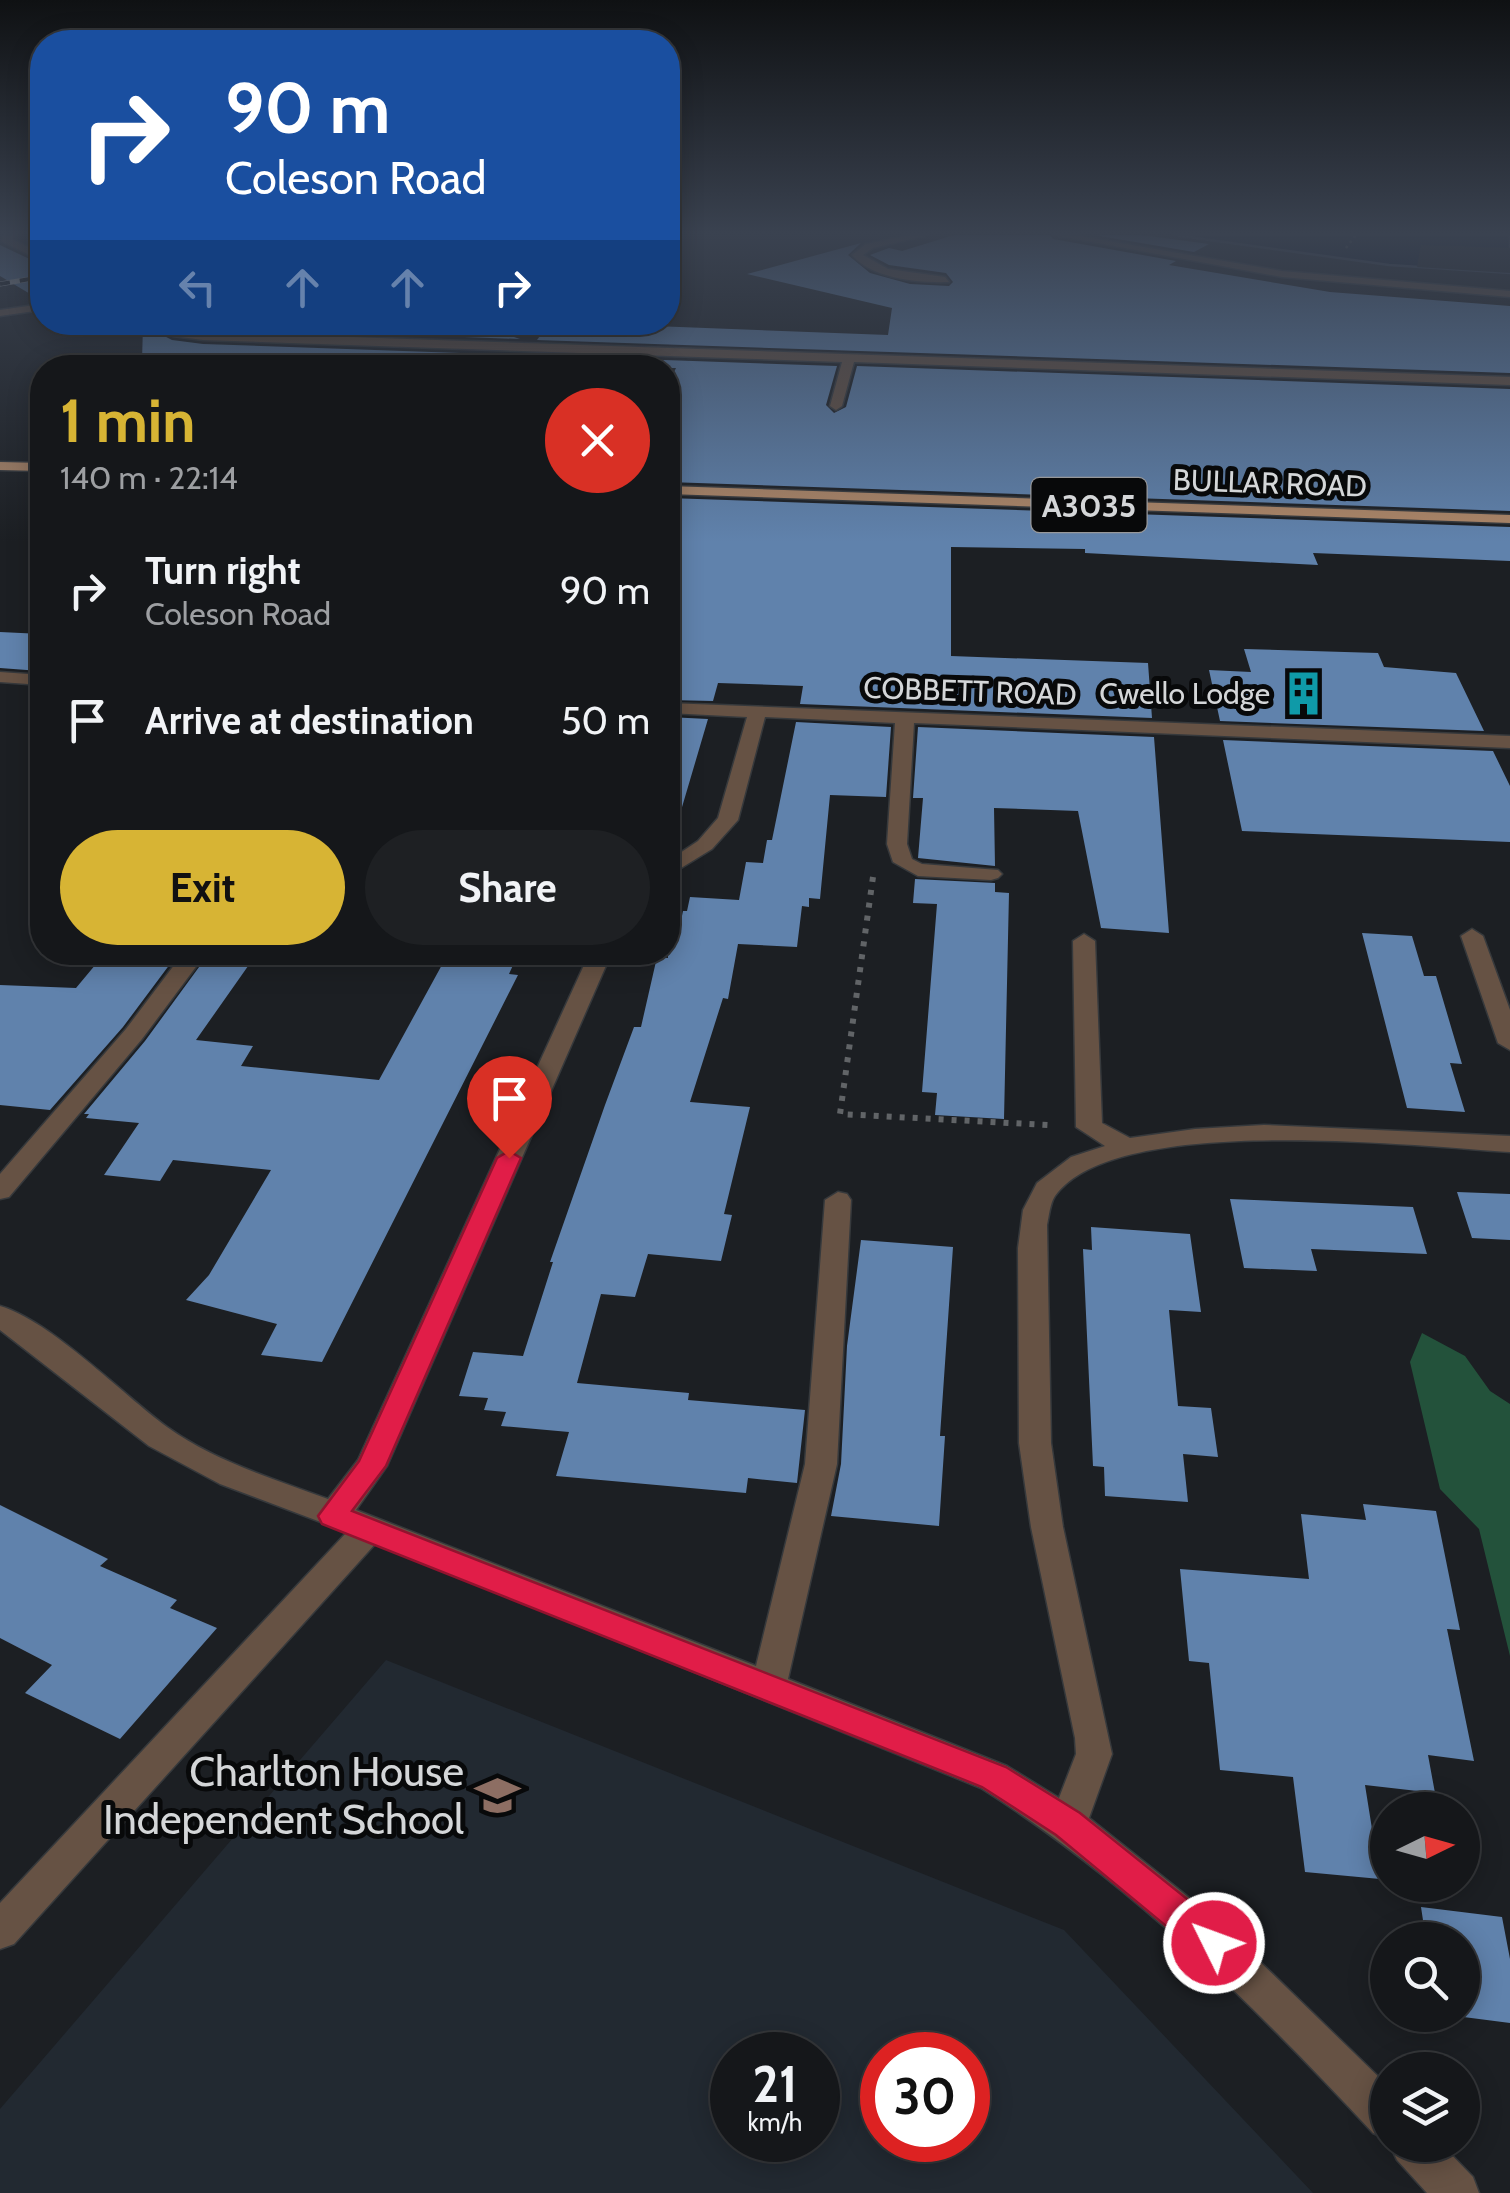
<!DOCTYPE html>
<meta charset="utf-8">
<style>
body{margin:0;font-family:Cabin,sans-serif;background:#1e2023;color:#f1f3f6;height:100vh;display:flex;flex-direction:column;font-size:38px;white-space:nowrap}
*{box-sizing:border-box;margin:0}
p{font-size:32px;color:#9d9fa2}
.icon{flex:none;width:55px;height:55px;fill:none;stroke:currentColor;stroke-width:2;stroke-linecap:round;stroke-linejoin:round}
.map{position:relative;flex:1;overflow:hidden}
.side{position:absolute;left:30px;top:355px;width:650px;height:610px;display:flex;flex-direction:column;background:#15171a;border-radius:40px;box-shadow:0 5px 25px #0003,0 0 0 2px #343639}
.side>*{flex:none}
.banner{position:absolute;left:30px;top:30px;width:650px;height:305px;border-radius:40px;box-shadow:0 5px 25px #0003,0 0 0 2px #343639;background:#1a4fa0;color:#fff;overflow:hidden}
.needle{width:65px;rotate:85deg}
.buttons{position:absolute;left:1370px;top:1792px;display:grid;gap:20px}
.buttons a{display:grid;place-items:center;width:110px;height:110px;border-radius:50%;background:#15171a;box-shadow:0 5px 25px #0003,0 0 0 2px #343639;font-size:50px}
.speed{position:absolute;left:710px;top:2032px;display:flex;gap:20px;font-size:50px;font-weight:700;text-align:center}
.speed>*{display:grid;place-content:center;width:130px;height:130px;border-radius:50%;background:#15171a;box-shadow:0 5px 25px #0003,0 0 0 2px #343639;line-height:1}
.speed small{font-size:25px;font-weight:400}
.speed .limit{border:15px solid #d22;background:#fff;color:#111}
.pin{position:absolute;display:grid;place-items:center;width:85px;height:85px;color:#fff;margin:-102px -42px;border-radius:50% 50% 50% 0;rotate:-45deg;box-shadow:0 0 10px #0007}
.pin .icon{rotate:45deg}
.me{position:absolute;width:110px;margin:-55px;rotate:312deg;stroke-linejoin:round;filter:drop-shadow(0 0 8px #0008)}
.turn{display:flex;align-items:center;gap:35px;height:210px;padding:0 30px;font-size:45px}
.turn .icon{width:130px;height:130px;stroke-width:2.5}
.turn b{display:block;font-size:70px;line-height:85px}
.lanes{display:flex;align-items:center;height:95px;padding:0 30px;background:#0003;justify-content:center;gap:50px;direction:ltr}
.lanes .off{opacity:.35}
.round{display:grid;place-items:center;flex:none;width:105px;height:105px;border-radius:52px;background:#1e2023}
.head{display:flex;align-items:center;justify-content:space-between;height:170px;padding:0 30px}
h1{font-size:60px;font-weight:700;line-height:75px;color:#d7b434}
.cta{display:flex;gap:20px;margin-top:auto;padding:20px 30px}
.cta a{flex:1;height:115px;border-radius:60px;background:#d7b434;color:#111;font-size:40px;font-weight:700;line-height:115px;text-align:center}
.cta a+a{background:#1e2023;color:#f1f3f6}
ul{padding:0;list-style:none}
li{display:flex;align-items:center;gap:30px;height:130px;padding:0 30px}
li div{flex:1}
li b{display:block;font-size:38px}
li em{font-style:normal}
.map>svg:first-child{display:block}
.built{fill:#222931;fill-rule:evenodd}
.green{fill:#23523b}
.water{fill:#000f29;stroke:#404b5e;stroke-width:2.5}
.pier{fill:#1c1f23}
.building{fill:#6082ac}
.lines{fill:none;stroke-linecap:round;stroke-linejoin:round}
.minor-casing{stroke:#36393c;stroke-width:3}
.major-casing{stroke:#36393c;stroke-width:3}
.path-far1{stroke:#616467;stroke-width:2.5;stroke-dasharray:2.5 4;stroke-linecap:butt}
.path{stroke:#616467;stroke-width:6;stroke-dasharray:5 8;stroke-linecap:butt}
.minor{fill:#665244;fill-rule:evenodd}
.major{fill:#ad8667;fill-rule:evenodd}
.rail-casing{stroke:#bfc1c3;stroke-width:5}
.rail{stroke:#08090a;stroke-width:4;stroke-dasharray:10;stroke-linecap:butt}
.route{fill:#e11d48;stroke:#92132f;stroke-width:2.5}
.labels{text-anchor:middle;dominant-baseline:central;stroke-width:10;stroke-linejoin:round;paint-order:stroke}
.far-street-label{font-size:30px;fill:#d4d6d8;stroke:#08090a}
.far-poi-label{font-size:30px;fill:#d4d6d8;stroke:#08090a;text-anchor:end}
.shield{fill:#08090a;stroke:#97989a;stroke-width:2.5}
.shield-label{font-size:32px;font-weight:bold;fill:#d4d6d8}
.near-poi-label{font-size:42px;fill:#d4d6d8;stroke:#08090a;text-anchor:end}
</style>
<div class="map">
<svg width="1510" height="2193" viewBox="0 0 1510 2193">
<rect width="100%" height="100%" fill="#1c1f23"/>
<path class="built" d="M386,1660L1064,1930L1313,2193H0V2109ZM732,2055H818V2140H732ZM882,2055H968V2140H882Z"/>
<path class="green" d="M1422,1333L1465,1356L1490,1391L1510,1404V1656L1479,1529L1440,1489L1410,1362Z"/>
<path class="water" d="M1174,235H1510V273L1389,265Z"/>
<path class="pier" d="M1421,245L1510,248V273L1417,267Z"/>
<path class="building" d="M954,235H1050L1053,239L1176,261L1169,265L1330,292L1510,306V373L537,340L550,322L888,335L892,308L747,274L861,243L848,255L870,273L910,284L949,286L953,282L946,273L889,265L870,255L889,248L902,251Z
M1094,235H1141L1209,244L1194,252Z
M0,245L42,265V301L0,276Z
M170,322H388L377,334L203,328Z
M468,322L520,339L412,335Z
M143,325L172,340L203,344L837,366L826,405L834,413L846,407L857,366L1510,389V511L668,482V385L676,368H354V360L349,365L308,366L142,361Z
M668,498L1510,527V561L1313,553L1318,565L1085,553V549L951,547V656L1148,663L1152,718L800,704L803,686L718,683L713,701L668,700Z
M0,632L42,634L40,671L0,668Z
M1244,649L1378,653L1384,667L1456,673L1484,731L1220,721L1209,670L1251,672Z
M668,717L708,719L680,814L668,812Z
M796,722L891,727L886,797L830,795L820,899L809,898V907L802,906L797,947L738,944L728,999L723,998L690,1102L750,1107L724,1214L732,1215L721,1261L648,1254L635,1297L601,1294L577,1383L689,1393L688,1400L805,1410L797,1483L748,1478L746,1493L556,1476L569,1432L501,1426L506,1412L484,1410L488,1398L459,1396L473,1352L523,1356L553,1262H550L605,1105L634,1027H641L657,957L668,958V940H677L683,911H687L690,897L739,900L746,862L763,863L767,840H772Z
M918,727L1154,737L1169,933L1101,928L1078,811L994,808L995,866L918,858L923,798H913Z
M1223,740L1493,751L1510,786V842L1242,831Z
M915,879L995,883V892L1009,893L1004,1119L935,1115L937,1093L922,1092L937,904L913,903Z
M1362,933L1412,936L1424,976H1436L1462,1064L1450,1063L1465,1112L1407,1108Z
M106,952H179L123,1027L50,1110L0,1105V985L76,988Z
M210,952H258L196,1040L253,1046L241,1066L379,1080L449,952H519L509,974L518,975L322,1362L261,1355L277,1324L186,1300L209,1275L271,1170L173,1160L160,1181L104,1175L139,1123L86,1118L89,1114H84L145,1041Z
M1457,1192L1510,1194V1240L1472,1238Z
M1230,1199L1413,1207L1427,1254L1311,1249L1317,1271L1244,1268Z
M1091,1227L1190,1234L1201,1312L1169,1310L1178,1406L1211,1408L1218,1457L1183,1454L1188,1502L1105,1496L1104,1467L1093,1466L1083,1249L1092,1250Z
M861,1240L953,1247L940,1436H945L939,1526L831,1516L841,1464L847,1346Z
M1363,1504L1436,1511L1460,1630L1447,1629L1474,1761L1428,1755L1435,1793L1365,1785L1380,1879L1305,1872L1293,1777L1220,1770L1209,1663L1189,1661L1180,1569L1309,1579L1301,1514L1366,1520Z
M0,1505L108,1559L100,1566L177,1600L170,1608L217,1628L120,1739L25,1693L52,1665L0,1638Z
M1421,1907L1502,1917L1510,1959V2023L1448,2015H1462V1940H1426Z"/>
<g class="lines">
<defs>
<path id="minor" d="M4,235H15L12,239L42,254V261L1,241Z
M910,235H928L873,248L863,255L888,269L945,277L949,282C918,283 873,279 852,255L866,244Z
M1054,235H1074L1282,271L1510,291V297L1282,277Z
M42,304V310L0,316V310Z
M145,322L203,332L1510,377V385L854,362L842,406L836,410L830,406L842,362L203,340L173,336Z
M0,672L42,675V685L0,682Z
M668,703L1510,736V748L914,723L907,844L912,859L922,864L998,870L1002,874L998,878L991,880L918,876L893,862L887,844L895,723L765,717L738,820L712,849L668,876V861L698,841L718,818L747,717L668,713Z
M1472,929L1483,936L1510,1010V1050L1498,1043L1461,936Z
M1084,934L1095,941L1102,1123L1130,1138L1195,1129L1264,1125L1510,1136V1152C1415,1146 1115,1112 1055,1196C1050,1203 1049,1216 1047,1225L1051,1443L1063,1527L1112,1754L1089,1818L1217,1920L1388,2086V2139L1373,2133C1253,2004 1130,1883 981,1788L376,1543L14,1944L0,1949V1903L347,1532L220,1484L149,1446L0,1330V1306C51,1321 122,1394 167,1427C214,1461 274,1479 328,1499L358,1460L590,952H612L387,1466L356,1510L756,1666L805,1464L825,1200L838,1192L847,1194L851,1200L837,1464L788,1679L1007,1766L1059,1798L1076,1754L1075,1738L1031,1527L1019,1443L1018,1248L1023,1210L1037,1183L1071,1157L1105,1146L1076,1127L1073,941Z
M184,952H207L142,1039L9,1197L0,1199V1174L126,1029Z
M1390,2145H1442L1473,2177L1479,2193H1427L1397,2160Z"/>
<path id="major" d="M0,462L42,463V471L0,470Z
M668,486L1510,515V523L668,494Z"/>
</defs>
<use href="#minor" class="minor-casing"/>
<use href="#major" class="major-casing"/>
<path class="path-far1" d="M1346,248L1356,235"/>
<path class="path" d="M873,877L840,1114L1048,1125"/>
<use href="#minor" class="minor"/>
<use href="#major" class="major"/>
<defs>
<path id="rail" d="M0,284L42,277"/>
</defs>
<use href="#rail" class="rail-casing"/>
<use href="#rail" class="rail"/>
</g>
<linearGradient id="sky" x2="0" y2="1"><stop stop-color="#0f1113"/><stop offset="0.43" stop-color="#3a4250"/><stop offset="1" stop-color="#3a4250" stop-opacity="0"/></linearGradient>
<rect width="1510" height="542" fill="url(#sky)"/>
<path class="route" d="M509,1151L521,1158L386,1466L352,1511L1006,1767L1080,1813L1227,1931L1232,1943L1227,1955L1214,1960L1201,1955L1056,1835L982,1787L322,1524L318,1516L359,1461L497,1158Z"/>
<defs>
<symbol id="building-bare" viewBox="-9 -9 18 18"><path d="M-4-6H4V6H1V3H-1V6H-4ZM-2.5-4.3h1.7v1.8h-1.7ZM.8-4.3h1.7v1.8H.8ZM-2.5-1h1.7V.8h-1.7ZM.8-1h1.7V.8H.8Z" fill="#0f9aa8" stroke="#08090a" stroke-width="2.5" paint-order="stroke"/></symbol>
<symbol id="school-bare" viewBox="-9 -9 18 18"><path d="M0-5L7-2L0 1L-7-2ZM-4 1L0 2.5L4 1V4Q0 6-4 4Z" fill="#8d6e63" stroke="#08090a" stroke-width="2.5" paint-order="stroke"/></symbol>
</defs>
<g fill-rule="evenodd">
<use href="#building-bare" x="1272" y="662" width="63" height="63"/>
<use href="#school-bare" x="466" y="1764" width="63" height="63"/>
</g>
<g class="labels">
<g class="far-street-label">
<text transform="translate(1270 483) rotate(2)">BULLAR ROAD</text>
<text transform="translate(970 691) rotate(2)">COBBETT ROAD</text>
</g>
<g class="far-poi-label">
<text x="1270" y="693">Cwello Lodge</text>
</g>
<rect class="shield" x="1031.5" y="478" width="115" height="54" rx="8"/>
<g class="shield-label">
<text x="1089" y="505">A3035</text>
</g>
<g class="near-poi-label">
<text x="464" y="1771">Charlton House<tspan x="464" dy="48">Independent School</tspan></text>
</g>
</g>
</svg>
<div class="buttons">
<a><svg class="needle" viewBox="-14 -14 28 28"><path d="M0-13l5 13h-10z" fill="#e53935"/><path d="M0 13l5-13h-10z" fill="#9d9fa2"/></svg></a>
<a><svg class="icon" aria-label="search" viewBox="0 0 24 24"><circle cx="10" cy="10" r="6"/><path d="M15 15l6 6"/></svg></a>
<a><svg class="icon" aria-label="layers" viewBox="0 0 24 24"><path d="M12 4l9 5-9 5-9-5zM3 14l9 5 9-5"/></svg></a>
</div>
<div class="speed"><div>21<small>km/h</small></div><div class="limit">30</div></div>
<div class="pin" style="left:509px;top:1158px;background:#d93025"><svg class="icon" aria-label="arrive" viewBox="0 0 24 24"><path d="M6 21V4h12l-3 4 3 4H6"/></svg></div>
<svg class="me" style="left:1214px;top:1943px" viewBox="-20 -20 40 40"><circle r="17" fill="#e11d48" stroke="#fff" stroke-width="3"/><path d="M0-11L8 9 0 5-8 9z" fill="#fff"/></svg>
<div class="banner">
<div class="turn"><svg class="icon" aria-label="right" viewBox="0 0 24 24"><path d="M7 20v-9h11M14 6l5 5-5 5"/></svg><div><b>90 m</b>Coleson Road</div></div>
<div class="lanes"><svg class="icon off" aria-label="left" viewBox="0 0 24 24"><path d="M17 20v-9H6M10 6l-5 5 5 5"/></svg><svg class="icon off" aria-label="ahead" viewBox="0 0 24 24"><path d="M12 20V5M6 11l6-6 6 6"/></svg><svg class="icon off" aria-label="ahead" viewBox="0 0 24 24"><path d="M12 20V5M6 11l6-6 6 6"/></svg><svg class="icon" aria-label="right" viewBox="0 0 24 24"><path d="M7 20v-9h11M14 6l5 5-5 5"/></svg></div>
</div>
<section class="side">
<div class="head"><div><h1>1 min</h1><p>140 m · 22:14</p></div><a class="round" style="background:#d93025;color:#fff"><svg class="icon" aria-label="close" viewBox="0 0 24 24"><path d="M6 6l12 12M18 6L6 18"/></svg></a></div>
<ul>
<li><svg class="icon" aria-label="right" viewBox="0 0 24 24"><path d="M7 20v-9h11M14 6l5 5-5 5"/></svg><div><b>Turn right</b><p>Coleson Road</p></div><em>90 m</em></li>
<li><svg class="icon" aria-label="arrive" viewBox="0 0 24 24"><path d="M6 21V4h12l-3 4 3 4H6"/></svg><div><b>Arrive at destination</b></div><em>50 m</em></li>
</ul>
<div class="cta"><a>Exit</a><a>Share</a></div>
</section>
</div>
